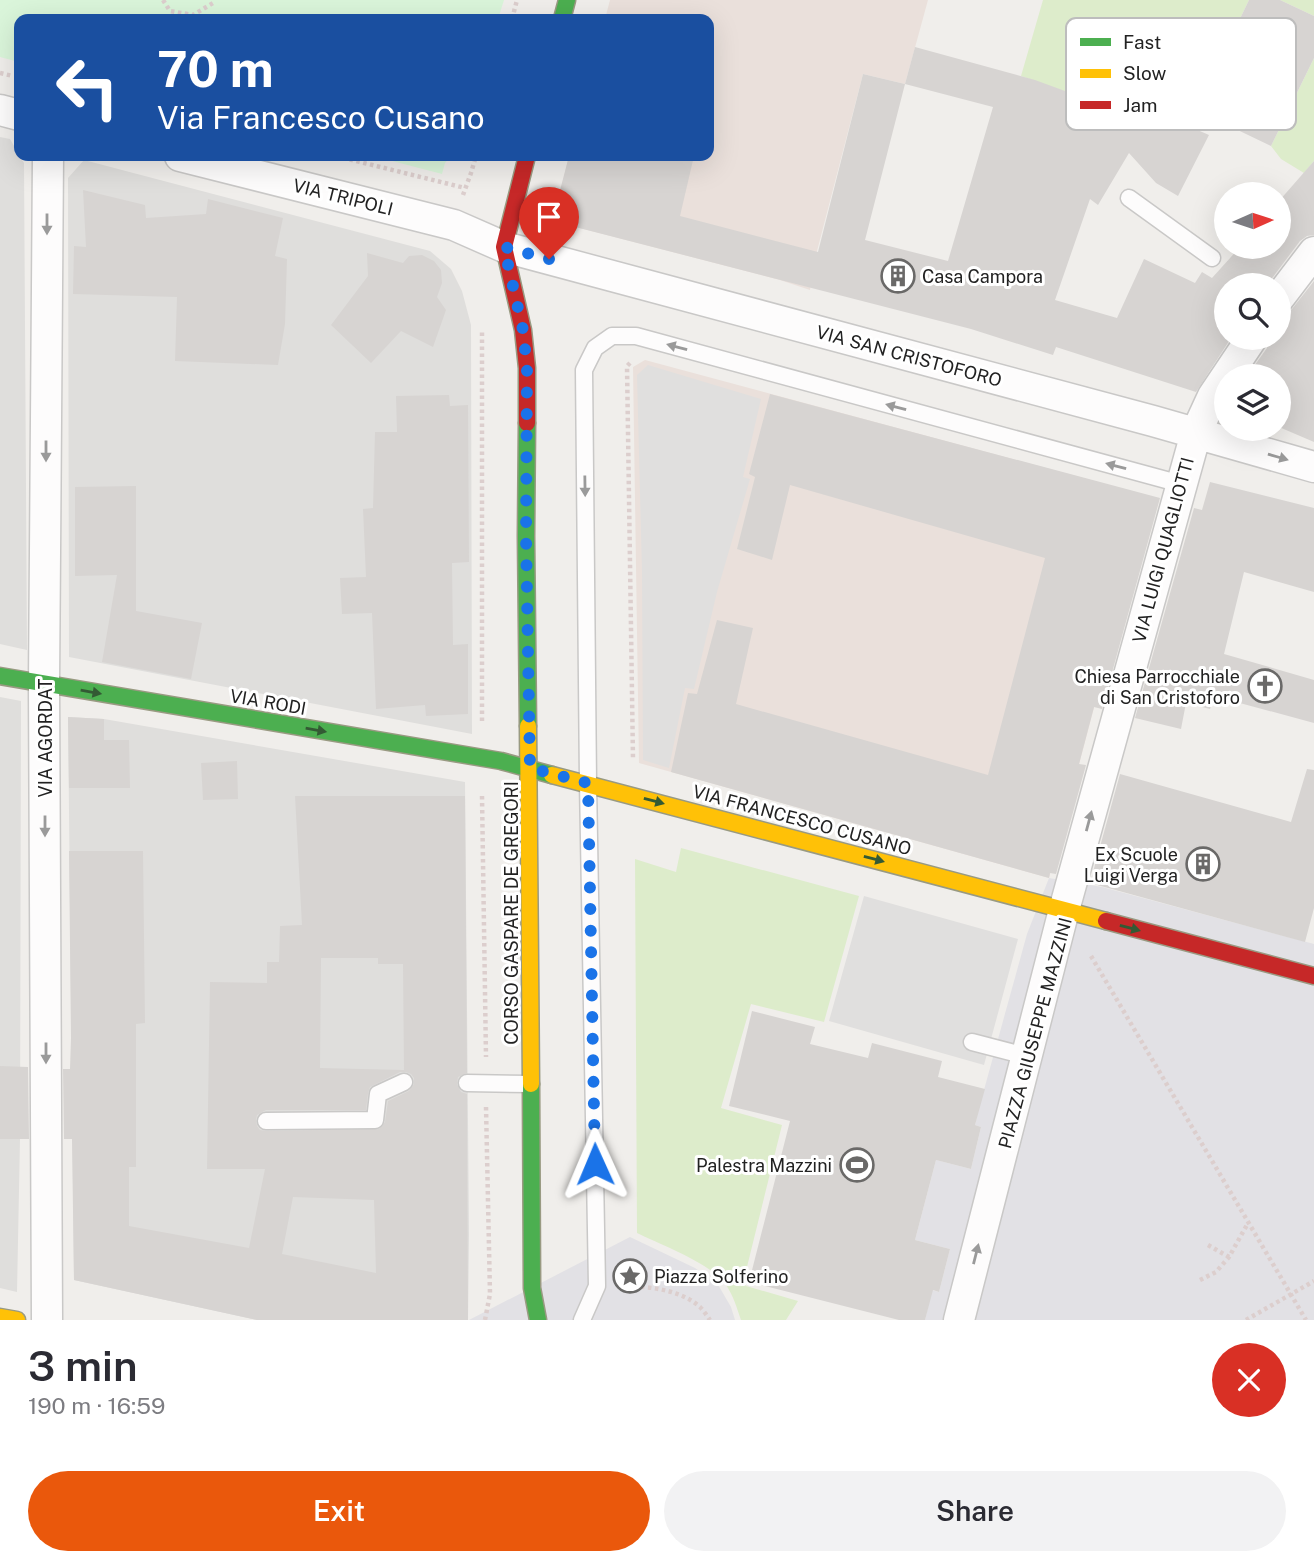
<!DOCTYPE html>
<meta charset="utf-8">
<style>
body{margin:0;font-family:"Public Sans",sans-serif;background:#f2f2f3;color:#2b2b33;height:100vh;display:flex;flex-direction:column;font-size:26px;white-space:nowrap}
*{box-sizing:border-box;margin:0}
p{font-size:23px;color:#7c7c81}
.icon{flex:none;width:38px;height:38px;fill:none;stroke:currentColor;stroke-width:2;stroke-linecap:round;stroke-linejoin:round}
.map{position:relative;height:1320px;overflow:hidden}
.details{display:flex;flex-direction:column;background:#fff;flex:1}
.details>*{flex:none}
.guide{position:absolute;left:14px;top:14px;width:700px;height:147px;border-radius:14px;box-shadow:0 7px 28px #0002;background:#1a4fa0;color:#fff;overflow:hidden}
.needle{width:46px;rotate:87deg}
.fabs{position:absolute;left:1214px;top:182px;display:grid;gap:14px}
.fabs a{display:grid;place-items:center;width:77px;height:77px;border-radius:50%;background:#fff;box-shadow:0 7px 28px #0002;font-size:35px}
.pin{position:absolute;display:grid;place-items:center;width:60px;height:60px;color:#fff;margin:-72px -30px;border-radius:50% 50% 50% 0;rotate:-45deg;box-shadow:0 0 7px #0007}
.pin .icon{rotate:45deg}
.me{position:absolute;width:77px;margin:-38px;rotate:359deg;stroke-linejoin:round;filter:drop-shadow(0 0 5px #0008)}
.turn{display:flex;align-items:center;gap:24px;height:147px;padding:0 28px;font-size:32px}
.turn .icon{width:91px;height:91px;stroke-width:2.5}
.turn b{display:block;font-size:49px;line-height:60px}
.round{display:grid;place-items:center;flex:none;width:74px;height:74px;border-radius:37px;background:#f2f2f3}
.overview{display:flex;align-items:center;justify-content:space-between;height:119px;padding:0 28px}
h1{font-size:42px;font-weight:600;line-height:52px}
.primary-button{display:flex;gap:14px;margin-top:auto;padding:14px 28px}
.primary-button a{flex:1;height:80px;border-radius:42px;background:#ea580c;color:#fff;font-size:28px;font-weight:600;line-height:80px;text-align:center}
.primary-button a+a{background:#f2f2f3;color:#2b2b33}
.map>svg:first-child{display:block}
.residential{fill:#dfdedc}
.military{fill:#eae0db}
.grass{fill:#ddeccb}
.park{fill:#daf5da}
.parking{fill:#e0dfde}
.plaza{fill:#e2e1e5}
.building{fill:#d7d4d2;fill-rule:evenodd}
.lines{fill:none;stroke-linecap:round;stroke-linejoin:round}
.lane-casing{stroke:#c9c8c7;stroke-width:19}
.street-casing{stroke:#c9c8c7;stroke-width:33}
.fast-casing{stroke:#999a82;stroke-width:19}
.slow-casing{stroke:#999a82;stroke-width:19}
.jam-casing{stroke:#999a82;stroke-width:19}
.path{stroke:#dccecd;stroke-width:4.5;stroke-dasharray:3.5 3.5;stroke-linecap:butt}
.lane{stroke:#fdfcfc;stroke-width:16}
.street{stroke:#fdfcfc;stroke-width:30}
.fast{stroke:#4caf50;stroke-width:16}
.slow{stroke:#ffc107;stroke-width:16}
.jam{stroke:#c62828;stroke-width:16}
.oneway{fill:#9a9a9a}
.oneway2{fill:#335a34}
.route{stroke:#1a73e8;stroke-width:12;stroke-dasharray:0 21.6}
.labels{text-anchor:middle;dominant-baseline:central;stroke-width:6;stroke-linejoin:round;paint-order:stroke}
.street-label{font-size:18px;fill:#222;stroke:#fff}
.poi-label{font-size:18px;fill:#222;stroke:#fff;text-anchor:end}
.key{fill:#fff;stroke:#bdbdbd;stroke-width:2}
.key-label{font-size:19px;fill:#222}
</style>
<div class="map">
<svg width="1314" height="1320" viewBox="0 0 1314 1320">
<rect width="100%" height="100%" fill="#f0eeeb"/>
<path class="residential" d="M0,137L10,139L24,163L27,650L0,644Z
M84,160L430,251L451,269L462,291L471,325L472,734L69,657L68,178Z
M0,697L21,701L20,1139L17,1292L0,1288Z
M68,717L104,719L465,782L469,1234L468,1320H257L74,1280Z"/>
<path class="military" d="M610,0H928L905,84L863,74L817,251L810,290L780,280L553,221L569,156H709V19H605Z
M645,360L1150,496L1049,878L639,763L633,367Z"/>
<path class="grass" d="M1043,0H1249L1196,110L1190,126L1110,92L1078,96L1021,76Z
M1280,0H1314V16Z
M1314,58V161L1304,173L1281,159L1271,146Z
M681,848L859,896L824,1022L751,1004L721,1108L782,1125L744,1279L746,1286L798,1301L786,1320H741C737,1308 733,1295 726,1285C711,1263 661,1245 637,1233L635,859L676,872Z"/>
<path class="park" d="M0,0H504L498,19H19V62L0,57Z
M373,156H451L445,163L442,174Z"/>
<path class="parking" d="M648,365L761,399L743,477L750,479L717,592L694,689L685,688L669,768L643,760L642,571L637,375Z
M864,896L1018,939L984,1065L829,1021Z"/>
<path class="plaza" d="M1049,878L1102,887L1314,944V1320H925L932,1290L939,1292L950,1249L915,1240L936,1160L971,1169L981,1127L975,1125L979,1108L1027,934Z
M630,1237L695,1268L717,1283L731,1307L735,1320H469Z"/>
<path class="building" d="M1249,0H1280L1314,16V58L1271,146L1196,110Z
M915,47L1035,80L1095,102L1110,92L1209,135L1178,196L1156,183L1129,153L1098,205L1090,199L1055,300L1117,318L1144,259L1195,283L1202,272L1212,278L1240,247H1279V201L1314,161V235L1307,236L1300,241L1267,285H1227V338H1231L1196,392L1056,347L1053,355L971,329L552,221L569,156H694L680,216L818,252L863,74L905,84ZM905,84L993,107L948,261L865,240Z
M83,190L145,205L146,218L206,214L208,199L283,218L275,256L287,259L285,324L278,365L175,361L177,297L73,294L74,246L86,247Z
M367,253L403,263L409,256L422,255L434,261L441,270L442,283L437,297L446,310L433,347L401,331L371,363L331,325L368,276Z
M1314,281V442L1279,427V376H1247L1267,348L1269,338H1279V315L1286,314L1292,309Z
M770,394L1160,498L1102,709L1094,707L1079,764L1086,765L1056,874L1050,873L1049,878L671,772L688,693L697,694L717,620L753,628L736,704L988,775L1045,558L790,485L772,560L737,549L755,477L749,474Z
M449,395L450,406L468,405L469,562L452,563L453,645L468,644V714L426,716L425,705L376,709L372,613L342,614L340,578L366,577L363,509L373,508L375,432H397L396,396Z
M1210,482L1314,508V592L1244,572L1224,654L1314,680V723L1214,696L1210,709L1186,703L1181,729L1135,718L1194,508L1202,510Z
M136,486V611L202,623L191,679L102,662L117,575L75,576V487Z
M68,717L104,719V740H129L130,788H69Z
M237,761L238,799L203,800L201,763Z
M1307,769L1314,770V908L1305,942L1090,883L1120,774L1291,822Z
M295,796H465L467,1073L458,1077L457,1084L461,1092L467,1094L468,1320H257L74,1280L72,1139H64L63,1069H70L71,1038L69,851H143L145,1023L136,1024V1167H129V1226L249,1248L265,1169H207L210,982L267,983V962H279L280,926L302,925ZM321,958H378V964H403L404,1070L320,1068ZM400,1072H406L411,1074L414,1078V1084L409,1091L388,1101L385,1122L379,1129L266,1131L260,1130L257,1126L256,1120L257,1115L266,1110H366L368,1093L370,1087ZM293,1197L374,1200L376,1273L282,1254Z
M752,1011L815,1027L810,1044L868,1058L872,1043L942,1061L938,1077L985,1089L975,1125L981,1127L971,1169L936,1160L915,1240L950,1249L939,1292L933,1290L925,1320H899L749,1282L790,1121L729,1106Z
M0,1066L28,1067L29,1139H0Z"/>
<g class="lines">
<defs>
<path id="lane" d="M1129,198L1212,258
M972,1042L1026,1056
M467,1083L531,1084
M266,1121L375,1120L378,1094L404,1082
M582,1320L597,1286L588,783L584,370L595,348L612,336H636L1181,484"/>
<path id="street" d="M0,110L19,115
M180,156L454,225L504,247L1153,421L1314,467
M1279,298L1314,252
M47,1320L44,684L48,156
M959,1320L1064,910L1196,433L1213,396L1252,338"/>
<path id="fast" d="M562,19L567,0
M527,423L526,536L528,726
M0,676L501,761L552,775
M531,1084L532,1288L538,1320"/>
<path id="slow" d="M528,726L531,1084
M552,775L1106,921
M0,1317L17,1320"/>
<path id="jam" d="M527,423V368L523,330L504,247L527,156
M1106,921L1314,976"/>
</defs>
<use href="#lane" class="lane-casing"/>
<use href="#street" class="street-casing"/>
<use href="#fast" class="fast-casing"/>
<use href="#slow" class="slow-casing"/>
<use href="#jam" class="jam-casing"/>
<path class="path" d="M163,0L170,11L193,15L213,3L214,0
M512,19L517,0
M0,73L13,76
M336,156L465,188
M463,195L471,173L476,156
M630,363L627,366L633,759
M482,721V330
M482,796L486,1057
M1091,956L1306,1320
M1208,1245L1229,1257
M1200,1280L1216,1272L1229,1257L1248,1223
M620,1286C646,1286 680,1289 700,1307C704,1311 707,1316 710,1320
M485,1320L490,1294L486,1107
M1246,1320L1314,1281"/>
<use href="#lane" class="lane"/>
<use href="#street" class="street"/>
<use href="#fast" class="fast"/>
<use href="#slow" class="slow"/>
<use href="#jam" class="jam"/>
</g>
<defs><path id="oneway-solid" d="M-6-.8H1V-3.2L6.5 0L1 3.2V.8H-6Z" transform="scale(1.75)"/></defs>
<g class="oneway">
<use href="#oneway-solid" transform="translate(47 224) rotate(90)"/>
<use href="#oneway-solid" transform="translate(677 347) rotate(-165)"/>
<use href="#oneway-solid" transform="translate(896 407) rotate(-165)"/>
<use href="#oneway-solid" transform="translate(46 451) rotate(90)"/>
<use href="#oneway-solid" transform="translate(1278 457) rotate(16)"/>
<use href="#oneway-solid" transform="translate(1116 466) rotate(-165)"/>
<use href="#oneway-solid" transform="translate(585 486) rotate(89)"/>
<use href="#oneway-solid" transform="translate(1089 821) rotate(-75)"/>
<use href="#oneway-solid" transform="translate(45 826) rotate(90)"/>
<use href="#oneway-solid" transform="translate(46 1053) rotate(90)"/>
<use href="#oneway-solid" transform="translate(976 1254) rotate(-76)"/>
</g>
<g class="oneway2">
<use href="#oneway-solid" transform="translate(91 692) rotate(10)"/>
<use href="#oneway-solid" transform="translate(316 730) rotate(10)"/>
<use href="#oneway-solid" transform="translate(654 801) rotate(15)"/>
<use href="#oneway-solid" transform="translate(874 859) rotate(15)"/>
<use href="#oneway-solid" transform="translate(1130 928) rotate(15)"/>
</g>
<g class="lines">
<path class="route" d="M549,259L504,247L523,330L527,368L526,536L530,768L588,783L595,1164"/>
</g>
<defs>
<symbol id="building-ring" viewBox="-11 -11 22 22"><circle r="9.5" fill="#fff" stroke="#6a6968" stroke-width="1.5"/><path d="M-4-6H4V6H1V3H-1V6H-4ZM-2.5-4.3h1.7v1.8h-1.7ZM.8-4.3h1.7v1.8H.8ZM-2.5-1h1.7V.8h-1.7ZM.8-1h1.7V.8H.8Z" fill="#6a6968"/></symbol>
<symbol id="church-ring" viewBox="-11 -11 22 22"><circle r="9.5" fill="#fff" stroke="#6a6968" stroke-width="1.5"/><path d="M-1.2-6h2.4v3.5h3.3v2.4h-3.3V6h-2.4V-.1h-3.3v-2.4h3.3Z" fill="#6a6968"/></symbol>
<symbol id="stadium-ring" viewBox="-11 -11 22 22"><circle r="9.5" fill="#fff" stroke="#6a6968" stroke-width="1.5"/><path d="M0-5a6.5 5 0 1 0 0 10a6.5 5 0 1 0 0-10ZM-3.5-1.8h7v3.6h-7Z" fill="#6a6968"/></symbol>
<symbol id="sight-ring" viewBox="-11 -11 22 22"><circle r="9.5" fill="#fff" stroke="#6a6968" stroke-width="1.5"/><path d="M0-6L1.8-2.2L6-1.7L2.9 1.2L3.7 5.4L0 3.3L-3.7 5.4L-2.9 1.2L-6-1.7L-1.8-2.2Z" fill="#6a6968"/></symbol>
</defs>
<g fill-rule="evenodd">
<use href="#building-ring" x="879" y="257" width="38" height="38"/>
<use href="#church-ring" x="1246" y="667" width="38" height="38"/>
<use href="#building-ring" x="1184" y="845" width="38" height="38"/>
<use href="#stadium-ring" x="838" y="1146" width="38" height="38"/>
<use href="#sight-ring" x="611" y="1257" width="38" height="38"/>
</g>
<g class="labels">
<g class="street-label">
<text transform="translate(343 197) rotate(14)">VIA TRIPOLI</text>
<text transform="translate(909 356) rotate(15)">VIA SAN CRISTOFORO</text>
<text transform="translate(1163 550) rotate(-75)">VIA LUIGI QUAGLIOTTI</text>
<text transform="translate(268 702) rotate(10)">VIA RODI</text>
<text transform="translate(45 738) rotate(-90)">VIA AGORDAT</text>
<text transform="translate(802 820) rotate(15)">VIA FRANCESCO CUSANO</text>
<text transform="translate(511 913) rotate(-90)">CORSO GASPARE DE GREGORI</text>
<text transform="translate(1035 1033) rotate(-75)">PIAZZA GIUSEPPE MAZZINI</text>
</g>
<g class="poi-label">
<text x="922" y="276" text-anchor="start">Casa Campora</text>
<text x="1240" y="676">Chiesa Parrocchiale<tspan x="1240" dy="21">di San Cristoforo</tspan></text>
<text x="1178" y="854">Ex Scuole<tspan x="1178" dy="21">Luigi Verga</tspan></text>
<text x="832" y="1165">Palestra Mazzini</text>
<text x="654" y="1276" text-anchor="start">Piazza Solferino</text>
</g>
</g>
<rect x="1066" y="18" width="230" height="112" rx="10" class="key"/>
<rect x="1080" y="38" width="31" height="8" fill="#4caf50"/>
<rect x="1080" y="69" width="31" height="9" fill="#ffc107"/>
<rect x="1080" y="101" width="31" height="8" fill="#c62828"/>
<g class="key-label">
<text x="1123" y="49">Fast</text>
<text x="1123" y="80">Slow</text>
<text x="1123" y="112">Jam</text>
</g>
</svg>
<div class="fabs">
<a><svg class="needle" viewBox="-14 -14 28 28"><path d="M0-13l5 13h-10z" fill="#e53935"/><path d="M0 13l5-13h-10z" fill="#7c7c81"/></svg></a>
<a><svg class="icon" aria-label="search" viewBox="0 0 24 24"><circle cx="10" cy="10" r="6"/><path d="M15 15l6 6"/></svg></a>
<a><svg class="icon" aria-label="layers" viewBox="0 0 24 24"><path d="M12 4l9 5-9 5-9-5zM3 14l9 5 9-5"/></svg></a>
</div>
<div class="pin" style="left:549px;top:259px;background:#d93025"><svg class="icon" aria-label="arrive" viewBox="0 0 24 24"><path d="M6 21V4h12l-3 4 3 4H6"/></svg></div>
<svg class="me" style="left:595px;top:1164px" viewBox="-20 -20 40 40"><path d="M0-17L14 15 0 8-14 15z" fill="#1a73e8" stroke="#fff" stroke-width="4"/></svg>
<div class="guide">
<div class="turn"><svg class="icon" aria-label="left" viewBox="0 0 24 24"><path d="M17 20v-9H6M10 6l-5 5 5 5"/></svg><div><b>70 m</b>Via Francesco Cusano</div></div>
</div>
</div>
<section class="details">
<div class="overview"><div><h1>3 min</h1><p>190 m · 16:59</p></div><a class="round" style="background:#d93025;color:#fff"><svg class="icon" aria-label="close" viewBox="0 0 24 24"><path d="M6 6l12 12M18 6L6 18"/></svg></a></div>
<div class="primary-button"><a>Exit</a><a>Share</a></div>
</section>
